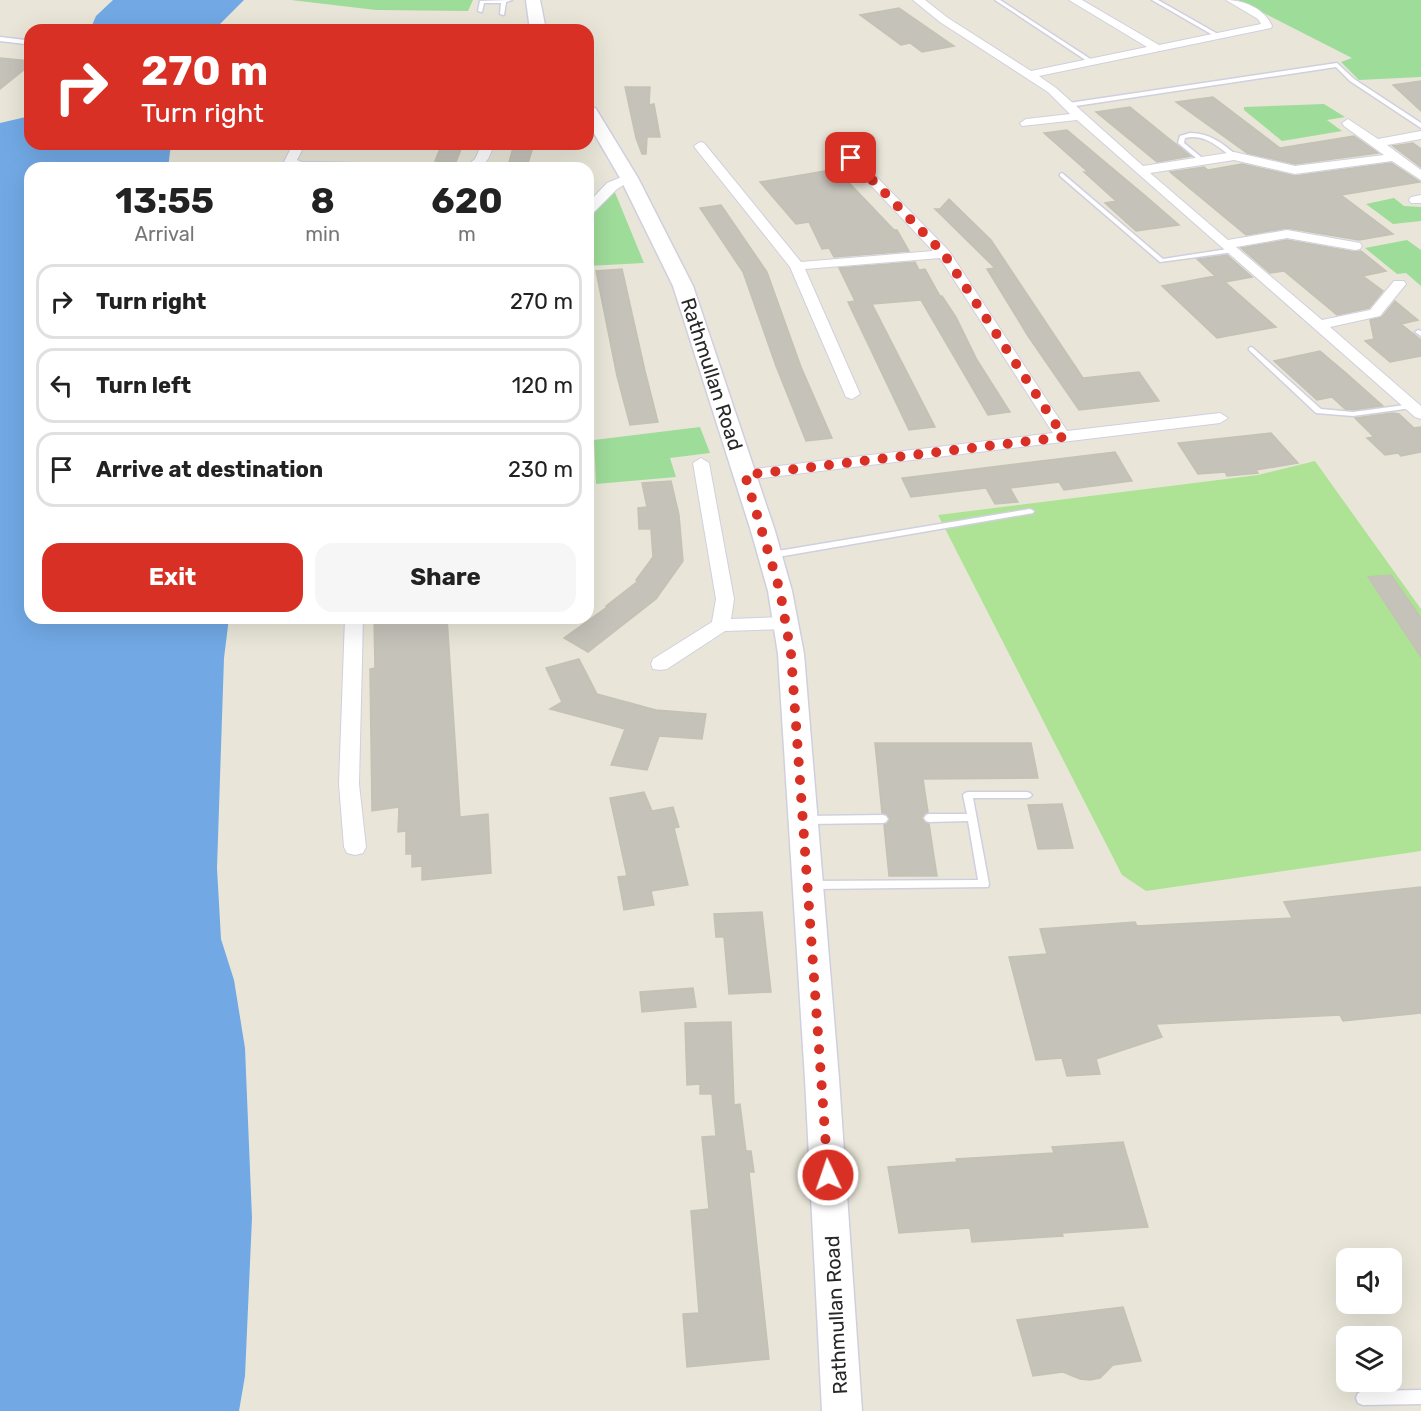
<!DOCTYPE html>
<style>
body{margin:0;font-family:Rubik,sans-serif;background:#f6f6f6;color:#222;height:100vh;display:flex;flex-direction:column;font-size:22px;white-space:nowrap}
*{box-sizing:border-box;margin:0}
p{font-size:20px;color:#767676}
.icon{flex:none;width:33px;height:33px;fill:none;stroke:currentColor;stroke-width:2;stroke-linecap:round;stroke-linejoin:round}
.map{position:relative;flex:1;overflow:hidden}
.details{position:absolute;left:24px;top:162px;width:570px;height:462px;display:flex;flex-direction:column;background:#fff;border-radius:18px;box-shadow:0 6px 24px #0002}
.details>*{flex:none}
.guide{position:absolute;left:24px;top:24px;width:570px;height:126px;border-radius:18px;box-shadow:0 6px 24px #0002;background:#d93025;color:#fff;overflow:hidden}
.tools{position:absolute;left:1336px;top:1248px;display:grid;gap:12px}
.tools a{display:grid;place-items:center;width:66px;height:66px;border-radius:12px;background:#fff;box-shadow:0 6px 24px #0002;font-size:30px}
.pin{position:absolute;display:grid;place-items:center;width:51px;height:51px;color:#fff;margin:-26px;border-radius:12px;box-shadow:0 3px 9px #0006}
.me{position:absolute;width:66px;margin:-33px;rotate:357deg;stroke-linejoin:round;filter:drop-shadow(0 0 4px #0008)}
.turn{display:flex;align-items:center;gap:21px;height:126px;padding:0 18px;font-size:27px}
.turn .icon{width:78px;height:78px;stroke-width:2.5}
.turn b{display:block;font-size:42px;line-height:51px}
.eta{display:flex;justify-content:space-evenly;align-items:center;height:102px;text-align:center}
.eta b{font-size:36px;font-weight:700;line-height:42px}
.button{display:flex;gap:12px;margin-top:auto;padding:12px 18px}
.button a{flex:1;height:69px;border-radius:18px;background:#d93025;color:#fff;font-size:24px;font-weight:700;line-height:69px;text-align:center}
.button a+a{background:#f6f6f6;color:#222}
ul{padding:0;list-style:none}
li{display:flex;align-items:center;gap:18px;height:75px;margin:0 12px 9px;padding:0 6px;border:3px solid #e0e0e0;border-radius:18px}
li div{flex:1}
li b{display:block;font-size:22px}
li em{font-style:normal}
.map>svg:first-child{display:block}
.green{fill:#9edc99}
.pitch{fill:#aee395}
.water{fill:#72a9e5}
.building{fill:#c4c2b9;stroke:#c3c2b3;stroke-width:1.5}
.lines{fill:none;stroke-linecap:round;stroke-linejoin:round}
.lane-casing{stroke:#d0cfdf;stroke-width:3}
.street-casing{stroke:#d0cfdf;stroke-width:2}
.secondary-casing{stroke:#d0cfdf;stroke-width:3}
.lane{fill:#fff;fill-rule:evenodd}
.street{fill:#fff;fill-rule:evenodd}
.secondary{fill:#fff;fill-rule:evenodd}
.route{stroke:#d93025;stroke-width:10;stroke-dasharray:0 18}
.labels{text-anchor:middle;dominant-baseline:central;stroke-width:4.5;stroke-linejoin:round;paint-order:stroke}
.street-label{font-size:20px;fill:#272727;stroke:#fff}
</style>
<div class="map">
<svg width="1421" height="1411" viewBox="0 0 1421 1411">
<rect width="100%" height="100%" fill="#e9e6d9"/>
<path class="green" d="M291,0H473L468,11L376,10Z
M1238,0H1421V77L1359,80L1341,62L1352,58Z
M1324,104L1345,117L1327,120L1342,131L1282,141L1244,110V107Z
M614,190L644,263L588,266V219Z
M1394,198L1404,206L1421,207V221L1393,224L1366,204Z
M1407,240L1421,250V286L1406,273L1397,274L1365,248Z
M700,427L710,453L670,458L676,477L596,484L594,440Z"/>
<path class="pitch" d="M1315,461L1421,609V851L1146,891L1122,875L938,515L1258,475Z"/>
<path class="water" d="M113,0H244L214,30H90L96,16Z
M30,116V144H171L168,168H30V618H229L224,658L217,868L221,939L234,980L245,1048L252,1218L245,1376L239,1411H0V123Z"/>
<path class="building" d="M899,8L954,46L922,52L910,43L901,45L860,15Z
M0,58L30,61V65L0,89Z
M1421,81V111L1393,85Z
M625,87H650L649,105L654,104L660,137H647L646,154H642L636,138Z
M1213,97L1280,148L1354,136L1378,153L1295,164L1247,153L1176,102Z
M1130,107L1172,141L1191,156L1157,162L1096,112Z
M1067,130L1148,198L1179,225L1136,231L1105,203L1116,201L1084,172H1088L1044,133Z
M1413,143L1421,149V167L1393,146Z
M442,144H463L456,162L435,161Z
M514,144H534L527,166H508Z
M1391,163L1420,182L1341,195L1393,234L1359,240L1287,228L1246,235L1170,172L1204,167L1208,170L1242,164L1295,176Z
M836,169L894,230H897L909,251L834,257L829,248L822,249L809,222L796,224L760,182Z
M949,199L991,240L1083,378L1139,372L1159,401L1079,410L1028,336L987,269L995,268L935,209H940Z
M721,205L767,272L801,367L832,438L806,441L776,366L743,272L700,208Z
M1287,240L1355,252L1361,251L1386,271L1363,276L1383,291L1369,308L1337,315L1284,271L1270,273L1241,248Z
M1227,255L1252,277L1225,282L1276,327L1217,338L1162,286L1215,276L1197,259Z
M915,262L919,270L925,269L940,296H942L956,317L977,360L1010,412L988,415L921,300L872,304L935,427L909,430L848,302L855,301L839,268Z
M622,269L645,371L658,422L630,425L617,376L596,271Z
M1395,301L1418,320L1401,324L1421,340V356L1390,362L1365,341L1374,339L1370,320L1382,317Z
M1320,351L1346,373L1383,406L1353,410L1345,409L1332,397L1317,400L1274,361Z
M1392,413L1399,414L1414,428L1421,427V452L1401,456L1398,453L1385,455L1367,438L1374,437L1355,418Z
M1271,433L1298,463L1256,470L1258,473L1227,476L1225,472L1198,474L1178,443Z
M1115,452L1132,481L1064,490L1059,482L1010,488L1018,502L995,504L986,488L911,497L902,478Z
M671,481L679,515L683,561L656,599L588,652L564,638L607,607L606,606L638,581L636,580L653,557L651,529H639L638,508L647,507L642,483Z
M1391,575L1421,618V657L1368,577Z
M374,618H447L460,817L488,814L491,873L422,880V866L412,867V854H406V831L398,832L399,807L372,811L370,669L375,668Z
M579,659L597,694L656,710L706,714L702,739L659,736L647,770L611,765L625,729L550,709L562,702L546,668Z
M875,743H1031L1038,778L923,779L928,812L922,819L929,824L937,876H889L884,825L888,823L890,818L882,813Z
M644,792L652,811L673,807L679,827L674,828L688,885L651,891L654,905L624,910L618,877L627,876L610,798Z
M1062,804L1073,848L1038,849L1028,805Z
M1421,887V1013L1343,1021L1340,1015L1156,1024L1162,1037L1096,1059L1100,1074L1067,1076L1062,1058L1036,1060L1009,957L1047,954L1040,929L1135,922L1137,926L1292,918L1284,902Z
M762,912L771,992L729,994L724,937H716L714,914Z
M693,988L696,1007L642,1012L640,992Z
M731,1022L734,1105L740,1104L746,1151H751L754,1172H749L769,1359L687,1367L683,1314L699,1313L691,1211L709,1209L702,1137L716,1136L712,1094H700V1084L687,1085L685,1023Z
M1123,1142L1148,1227L1062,1233L1063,1236L972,1242L970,1228L899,1233L888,1167L957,1162L956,1159L1054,1153L1052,1147Z
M1123,1307L1141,1361L1113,1365L1100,1378L1090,1380L1080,1379L1063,1372L1033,1376L1017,1320Z"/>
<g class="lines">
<defs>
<path id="lane" d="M512,0L506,2L504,15L500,14L501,3H484L482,12L478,11L480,1Z
M995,0H1000L1095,62L1090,63Z
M1152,0H1158L1223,37L1218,38Z
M0,37L25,40L28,42L25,44L0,41Z
M1337,63L1354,79L1421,123V128L1350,81L1336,67L1069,107L1066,105L1069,103Z
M1190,133C1209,133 1223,143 1237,156L1232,157C1217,146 1204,133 1185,138L1184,143L1206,161L1201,162L1178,143L1180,136Z
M1062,173L1163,259L1234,248L1237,250L1234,252L1160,262L1060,176V174Z
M1418,330L1421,331V336L1415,332Z
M1251,347L1253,348L1321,409L1353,412L1412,404L1416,406L1412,408L1353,416L1316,413L1249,350V348Z
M1030,509L1034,511L1033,513L772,558L768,555L772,552Z
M968,792H1027L1030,793L1032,795L1030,797L1027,798H973L989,884L988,887L813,889L809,888L808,885L809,882L813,881L978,880L968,821L929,822L926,821L924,818L926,815L929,814H967L963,795L965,793Z
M883,815L886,816L888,819L886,822L883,823L807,824L804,823L802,820L804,817L807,816Z
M1421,1390V1404L1363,1405L1358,1403L1356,1398L1358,1393L1363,1391Z"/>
<path id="street" d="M913,0H925L948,18L1031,71L1147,47L1069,0H1082L1159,45L1261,24L1258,19L1226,0C1244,0 1265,9 1272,26L1271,28L1039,76L1056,88L1143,166L1234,152L1295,166L1384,155L1344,126L1342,123L1348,119L1378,139L1421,131V139L1387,145L1421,170V180L1392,161L1295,174L1234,160L1150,173L1228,240L1287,230L1360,243L1362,246L1360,249L1355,250L1287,238L1236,247L1322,320L1370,310L1394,281H1404L1406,284L1380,316L1330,327L1421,406V419L1415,417L1077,120L1022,126L1020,123L1026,119L1070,114L1048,92L940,22Z
M537,26L541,27L542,30H508L513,27Z
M700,142L704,143L801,262L933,251L845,158L847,155H855L949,251L1067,431L1220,413L1228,418L1220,423L745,480L739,479L737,475L745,470L1053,433L940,258L805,269L860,394L852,399L846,397L790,267L696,149L694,146Z
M293,144H305L297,160L302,162L425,164L431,168H295L284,162Z
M482,144H494C487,164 485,168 464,168L475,159Z
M629,174L635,178L617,189L593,213L588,214V203L607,183Z
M1421,195V203H1411L1409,200L1411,197Z
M701,458L709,463L734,599L731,619L786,617L793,619L795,623L793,627L786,629L725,631L667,669L660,670L653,669L651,664L653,659L712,622L716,599L693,463Z
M345,618H363L359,784L366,847L363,853L355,855L347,853L344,847L339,784Z"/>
<path id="secondary" d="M526,0H540L546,30H530Z
M588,104L596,109L638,178L693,286L775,531L792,591L804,654L839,1079L862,1411H822L805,1079L778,654L768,591L751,531L673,286L620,178L588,123Z"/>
</defs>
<use href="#lane" class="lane-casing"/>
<use href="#street" class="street-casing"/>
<use href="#secondary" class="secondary-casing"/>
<use href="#lane" class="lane"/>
<use href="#street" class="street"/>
<use href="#secondary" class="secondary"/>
</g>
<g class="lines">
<path class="route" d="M828,1175L791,654L780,591L745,475L1064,437L944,254L851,158"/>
</g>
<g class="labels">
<g class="street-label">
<text transform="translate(712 374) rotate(72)">Rathmullan Road</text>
<text transform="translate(836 1315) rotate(-93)">Rathmullan Road</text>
</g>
</g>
</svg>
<div class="tools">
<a><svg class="icon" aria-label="sound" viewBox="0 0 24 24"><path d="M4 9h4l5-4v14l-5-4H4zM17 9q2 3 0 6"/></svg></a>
<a><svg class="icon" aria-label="layers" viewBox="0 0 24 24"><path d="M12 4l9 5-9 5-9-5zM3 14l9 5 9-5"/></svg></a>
</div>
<div class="pin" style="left:851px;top:158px;background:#d93025"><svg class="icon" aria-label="arrive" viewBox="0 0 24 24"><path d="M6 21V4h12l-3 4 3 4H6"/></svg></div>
<svg class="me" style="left:828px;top:1175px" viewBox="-20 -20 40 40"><circle r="17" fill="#d93025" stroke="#fff" stroke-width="3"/><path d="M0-11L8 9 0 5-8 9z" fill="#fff"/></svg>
<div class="guide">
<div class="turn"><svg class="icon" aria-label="right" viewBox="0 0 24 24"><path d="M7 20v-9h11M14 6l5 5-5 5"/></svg><div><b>270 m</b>Turn right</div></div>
</div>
<section class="details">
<div class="eta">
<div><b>13:55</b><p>Arrival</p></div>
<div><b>8</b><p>min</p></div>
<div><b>620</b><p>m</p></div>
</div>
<ul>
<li><svg class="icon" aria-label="right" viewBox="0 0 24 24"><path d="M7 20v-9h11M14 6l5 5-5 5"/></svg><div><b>Turn right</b></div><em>270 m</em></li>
<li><svg class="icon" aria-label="left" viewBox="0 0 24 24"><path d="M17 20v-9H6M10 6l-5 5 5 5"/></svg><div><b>Turn left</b></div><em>120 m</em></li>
<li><svg class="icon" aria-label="arrive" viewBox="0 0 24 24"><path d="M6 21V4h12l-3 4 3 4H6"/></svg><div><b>Arrive at destination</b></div><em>230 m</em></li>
</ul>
<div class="button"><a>Exit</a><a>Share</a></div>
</section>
</div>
